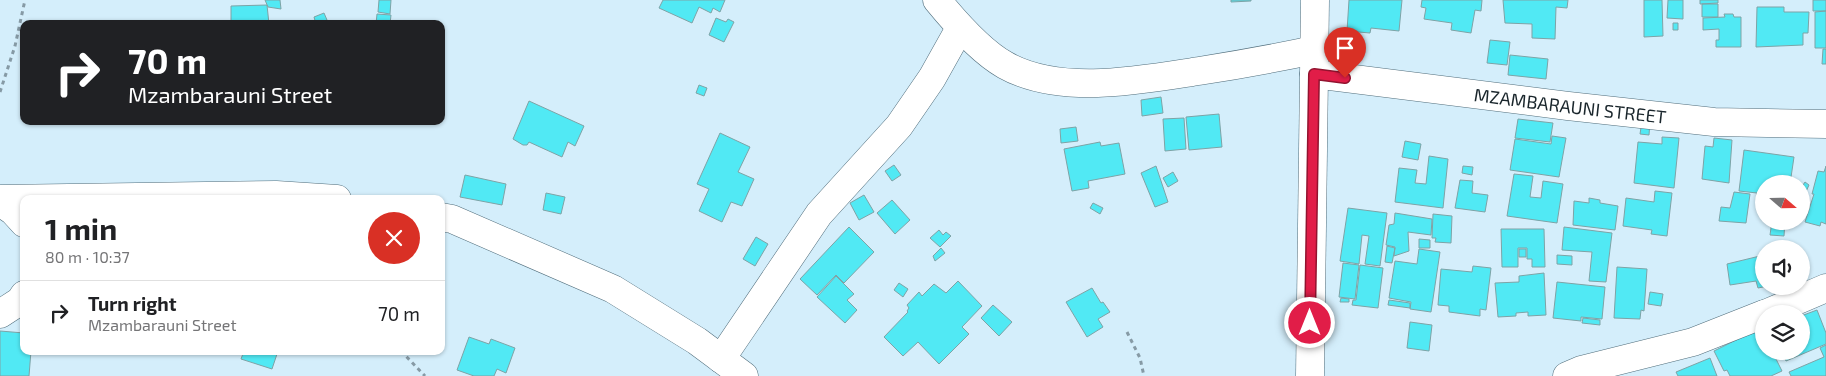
<!DOCTYPE html>
<meta charset="utf-8">
<style>
body{margin:0;font-family:"Exo 2",sans-serif;background:#f2f2f2;color:#202124;height:100vh;display:flex;flex-direction:column;font-size:19px;white-space:nowrap}
*{box-sizing:border-box;margin:0}
p{font-size:16px;color:#757577}
.icon{flex:none;width:28px;height:28px;fill:none;stroke:currentColor;stroke-width:2;stroke-linecap:round;stroke-linejoin:round}
.map{position:relative;flex:1;overflow:hidden}
.drawer{position:absolute;left:20px;top:195px;width:425px;height:160px;display:flex;flex-direction:column;background:#fff;border-radius:10px;box-shadow:0 1px 4px #0004}
.drawer>*{flex:none}
.guide{position:absolute;left:20px;top:20px;width:425px;height:105px;border-radius:10px;box-shadow:0 1px 4px #0004;background:#202124;color:#fff;overflow:hidden}
.needle{width:32px;rotate:110deg}
.controls{position:absolute;left:1755px;top:175px;display:grid;gap:10px}
.controls a{display:grid;place-items:center;width:55px;height:55px;border-radius:50%;background:#fff;box-shadow:0 1px 4px #0004;font-size:25px}
.pin{position:absolute;display:grid;place-items:center;width:42px;height:42px;color:#fff;margin:-51px -21px;border-radius:50% 50% 50% 0;rotate:-45deg;box-shadow:0 0 5px #0007}
.pin .icon{rotate:45deg}
.me{position:absolute;width:55px;margin:-28px;rotate:0deg;stroke-linejoin:round;filter:drop-shadow(0 0 4px #0008)}
.turn{display:flex;align-items:center;gap:18px;height:105px;padding:0 25px;font-size:22px}
.turn .icon{width:65px;height:65px;stroke-width:2.5}
.turn b{display:block;font-size:35px;line-height:42px}
.round{display:grid;place-items:center;flex:none;width:52px;height:52px;border-radius:26px;background:#f2f2f2}
.headline{display:flex;align-items:center;justify-content:space-between;height:85px;padding:0 25px}
h1{font-size:30px;font-weight:700;line-height:38px}
ul{padding:0;list-style:none}
li{display:flex;align-items:center;gap:15px;height:65px;padding:0 25px;border-top:1px solid #e0e0e0}
li div{flex:1}
li b{display:block;font-size:19px}
li em{font-style:normal}
.map>svg:first-child{display:block}
.building{fill:#51e9f4;stroke:#7ea3a6}
.lines{fill:none;stroke-linecap:round;stroke-linejoin:round}
.minor-casing{stroke:#516e7c;stroke-width:29}
.path{stroke:#869aa5;stroke-width:3;stroke-dasharray:4 4;stroke-linecap:butt}
.minor{stroke:#fff;stroke-width:28}
.route-casing{stroke:#92132f;stroke-width:12}
.route{stroke:#e11d48;stroke-width:9}
.labels{text-anchor:middle;dominant-baseline:central;stroke-width:4;stroke-linejoin:round;paint-order:stroke}
.street-label{font-size:18px;fill:#1a262c;stroke:#d4eefb}
</style>
<div class="map">
<svg width="1826" height="376" viewBox="0 0 1826 376">
<rect width="100%" height="100%" fill="#d4eefb"/>
<path class="building" d="M265,0H280L281,9L268,7Z
M379,0H391L390,14L378,12Z
M663,0H725L720,12L713,8L711,13L699,7L692,23L659,8Z
M1231,0H1251V1L1231,2Z
M1349,0H1402L1399,31L1371,28L1370,33L1347,31Z
M1422,0H1482L1481,11L1475,10L1471,33L1451,30L1452,23L1424,19L1426,8L1421,7Z
M1503,0H1568L1567,8L1556,7L1555,39L1532,38V24L1505,23Z
M1644,0H1662L1663,36L1644,37Z
M1668,0H1683V19L1667,18Z
M1700,0H1718V3L1700,4Z
M1813,0H1826V11H1813Z
M1702,4H1718V17H1702Z
M267,5L269,24H231V6Z
M1757,7H1784V12H1809L1808,33H1803V45L1756,47Z
M1826,11V48H1815V12Z
M324,13L327,20L316,24L314,17Z
M377,14L391,15L390,24H376Z
M1724,14H1733L1734,17H1741V47H1716V40H1719V29L1703,30V18L1725,17Z
M716,18L726,22L728,19L734,22L724,42L709,35Z
M1673,23H1678V30H1673Z
M1490,40L1510,42L1507,65L1487,63Z
M1823,49H1826V64H1822Z
M1510,55L1548,59L1546,79L1508,75Z
M699,85L707,88L704,96L696,93Z
M1161,97L1163,113L1142,116L1141,100Z
M529,101L584,126L575,146L568,142L562,157L529,142L527,145H523L513,139Z
M1219,114L1222,147L1189,150L1186,117Z
M1184,118L1186,149L1165,151L1163,119Z
M1518,119L1553,123L1550,142L1515,138Z
M1642,121L1650,122L1649,135L1640,134Z
M1076,127L1078,141L1061,143L1060,129Z
M720,133L750,147L738,172L754,179L742,206L731,202L722,222L699,211L709,189L697,184Z
M1552,136L1566,138L1559,177L1510,170L1515,139L1551,144Z
M1662,137L1679,138L1674,188L1634,183L1638,142L1662,144Z
M1714,138L1732,140L1729,183L1702,179L1705,146L1713,147Z
M1405,141L1421,144L1418,160L1402,157Z
M1100,142L1101,146L1119,143L1125,174L1088,181L1089,188L1072,191L1064,149Z
M1744,150L1794,157L1790,184H1764V198L1757,197V193L1739,191Z
M1429,156L1448,159L1443,208L1395,202L1399,168L1417,170L1415,183L1426,184Z
M894,165L901,175L892,181L885,171Z
M1156,166L1168,202L1155,207L1141,173Z
M1463,166L1473,167L1472,175L1462,173Z
M1826,166V224L1821,222L1820,226L1805,222L1814,194H1812L1818,171L1824,172Z
M1173,172L1178,181L1168,187L1163,178Z
M1514,174L1533,176L1530,197L1541,198L1543,181L1563,184L1557,223L1507,216Z
M465,175L506,184L502,205L460,197Z
M1460,180L1473,181L1472,193L1488,195L1485,212L1455,208Z
M1805,182L1809,185L1804,196L1801,195V188Z
M1655,191L1672,193L1667,236L1651,234L1652,230L1623,226L1626,198L1654,202Z
M1734,192L1750,194L1746,223L1719,221L1721,207L1730,208Z
M546,193L565,197L561,214L543,210Z
M864,195L874,212L859,220L850,203Z
M1589,198L1600,200V203L1618,206L1615,230L1573,225L1574,201L1589,203Z
M892,200L910,220L895,234L877,213Z
M1093,203L1103,208L1100,214L1090,208Z
M1348,208L1387,213L1380,266L1365,264L1369,236L1362,235L1359,264L1340,261Z
M1395,213L1432,219L1431,235L1408,232L1409,251L1394,256L1395,247L1386,245L1389,225L1394,224Z
M1433,214L1452,216L1451,243L1435,242L1436,238H1432Z
M1772,221H1785L1784,236L1770,235Z
M849,227L874,252L844,283L836,275L817,295L800,279Z
M1564,227L1612,233L1606,282L1589,281L1592,252L1562,250Z
M1501,229H1544L1545,267H1532V259H1527V248H1518V267H1502Z
M939,230L943,235L946,232L951,236L940,247L930,238Z
M756,237L768,244L755,266L743,259Z
M1419,239L1430,240V248H1419Z
M1387,246L1395,248L1392,263L1385,262Z
M941,248L945,253L935,261L933,256Z
M1419,249L1440,252L1431,312L1410,309L1411,302L1389,298L1395,261L1417,264Z
M1519,249H1526V257H1519Z
M1557,255L1572,256V265L1557,264Z
M1764,255V286H1768L1758,288L1756,281L1730,285L1727,264Z
M1343,263L1359,265L1355,299L1339,297Z
M1360,265L1383,268L1378,308L1352,305L1353,300H1356Z
M1473,266L1491,268L1486,310L1480,309V316L1449,312V306L1438,305L1441,269L1472,272Z
M1617,267L1647,269L1644,311L1641,310L1640,319L1614,318Z
M1544,273L1546,315L1528,316V312L1516,313V316L1498,317L1495,283L1519,282V276Z
M836,276L854,294L847,300L857,310L845,323L817,297Z
M958,281L982,306L962,327L969,334L939,364L918,342L903,356L884,337L908,312L907,311L909,308L907,305L919,292L922,296L934,284L946,293Z
M1557,282L1605,287L1602,319L1581,317V321L1553,318Z
M899,283L908,289L903,297L894,290Z
M1092,288L1101,303L1103,302L1110,312L1098,319L1103,327L1087,337L1066,302Z
M1650,292L1663,294L1661,306L1648,304Z
M1341,298L1349,299V302H1340Z
M1389,300L1410,303V308L1388,305Z
M993,305L1012,322L999,336L981,318Z
M1817,310L1826,333V344L1786,361L1782,351H1801V316Z
M1583,318L1600,320V325L1582,323Z
M1410,322L1432,325L1429,351L1407,348Z
M1760,328L1764,334V351H1772L1782,371L1771,376H1730L1727,370L1724,371L1714,351Z
M0,331L24,333V351H31L29,376H0Z
M469,337L489,344L491,339L515,348L506,373L497,369L494,376H474L457,370Z
M1826,345V376H1791L1789,372L1824,357L1820,348Z
M244,351H278L272,369L241,359Z
M1710,358L1717,376H1678L1676,372Z"/>
<g class="lines">
<defs>
<g id="minor">
<path d="M937,0C955,22 980,51 1005,65C1060,96 1141,80 1199,71C1237,65 1276,58 1314,50"/>
<path id="s1" d="M1314,74L1568,106L1714,122L1826,124"/>
<path d="M0,199L276,195L337,199"/>
<path d="M0,202L13,211L24,223"/>
<path d="M441,217L452,219L613,289L697,341L744,376"/>
<path d="M0,314L20,301L24,295"/>
<path d="M1765,314L1826,288"/>
<path d="M721,359L819,214L899,126L932,78L960,28"/>
<path d="M1310,376L1315,0"/>
<path d="M1567,376L1581,370L1693,342L1764,314"/>
</g>
</defs>
<use href="#minor" class="minor-casing"/>
<path class="path" d="M0,92L15,46L25,0
M1127,332L1140,358L1144,376
M401,351L425,376"/>
<use href="#minor" class="minor"/>
</g>
<g class="lines">
<defs>
<path id="route" d="M1310,323L1314,74L1345,78"/>
</defs>
<use href="#route" class="route-casing"/>
<use href="#route" class="route"/>
</g>
<g class="labels">
<g class="street-label">
<text stroke="none"><textPath href="#s1" startOffset="258">MZAMBARAUNI STREET</textPath></text>
</g>
</g>
</svg>
<div class="controls">
<a><svg class="needle" viewBox="-14 -14 28 28"><path d="M0-13l5 13h-10z" fill="#e53935"/><path d="M0 13l5-13h-10z" fill="#757577"/></svg></a>
<a><svg class="icon" aria-label="sound" viewBox="0 0 24 24"><path d="M4 9h4l5-4v14l-5-4H4zM17 9q2 3 0 6"/></svg></a>
<a><svg class="icon" aria-label="layers" viewBox="0 0 24 24"><path d="M12 4l9 5-9 5-9-5zM3 14l9 5 9-5"/></svg></a>
</div>
<div class="pin" style="left:1345px;top:78px;background:#d93025"><svg class="icon" aria-label="arrive" viewBox="0 0 24 24"><path d="M6 21V4h12l-3 4 3 4H6"/></svg></div>
<svg class="me" style="left:1310px;top:323px" viewBox="-20 -20 40 40"><circle r="17" fill="#e11d48" stroke="#fff" stroke-width="3"/><path d="M0-11L8 9 0 5-8 9z" fill="#fff"/></svg>
<div class="guide">
<div class="turn"><svg class="icon" aria-label="right" viewBox="0 0 24 24"><path d="M7 20v-9h11M14 6l5 5-5 5"/></svg><div><b>70 m</b>Mzambarauni Street</div></div>
</div>
<section class="drawer">
<div class="headline"><div><h1>1 min</h1><p>80 m · 10:37</p></div><a class="round" style="background:#d93025;color:#fff"><svg class="icon" aria-label="close" viewBox="0 0 24 24"><path d="M6 6l12 12M18 6L6 18"/></svg></a></div>
<ul>
<li><svg class="icon" aria-label="right" viewBox="0 0 24 24"><path d="M7 20v-9h11M14 6l5 5-5 5"/></svg><div><b>Turn right</b><p>Mzambarauni Street</p></div><em>70 m</em></li>
</ul>
</section>
</div>
